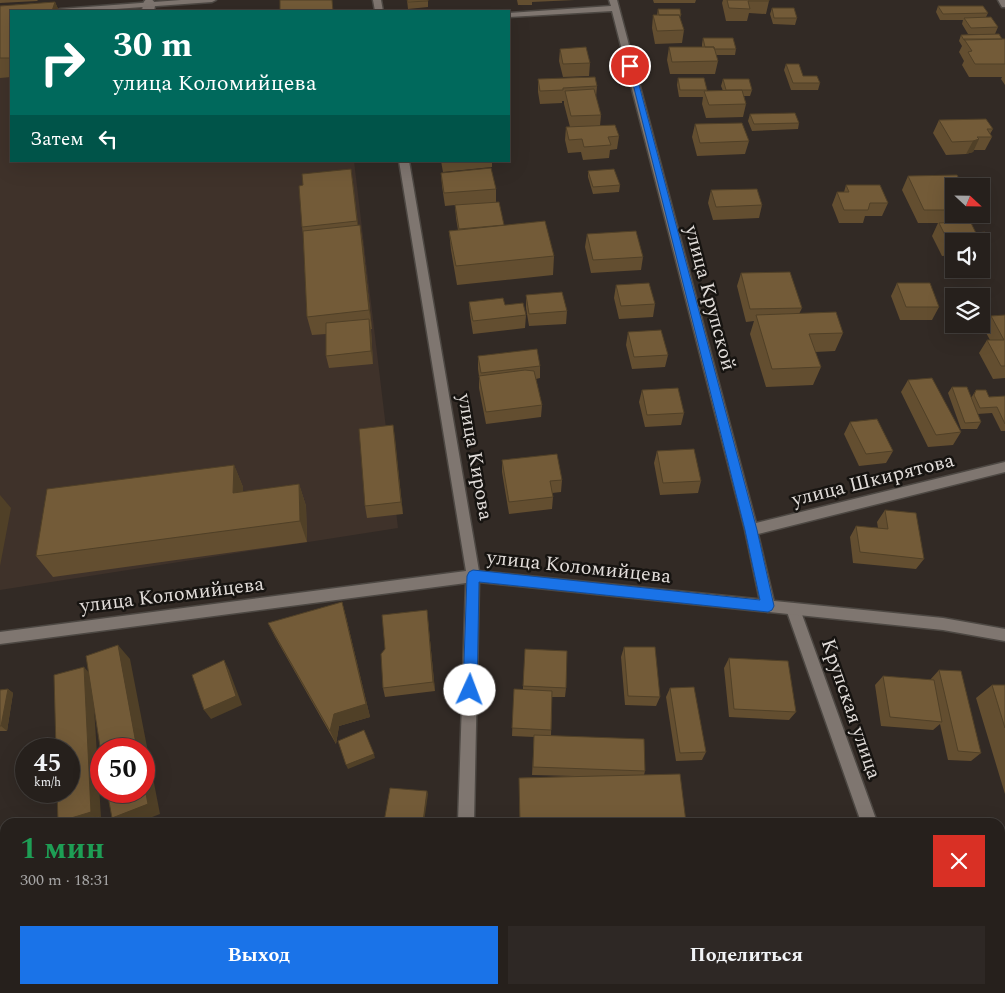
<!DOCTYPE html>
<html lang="ru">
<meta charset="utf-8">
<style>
body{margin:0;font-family:Spectral,serif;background:#2e2825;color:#f1f3f6;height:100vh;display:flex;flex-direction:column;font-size:19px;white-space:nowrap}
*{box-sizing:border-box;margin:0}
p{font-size:16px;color:#a4a3a3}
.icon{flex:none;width:28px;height:28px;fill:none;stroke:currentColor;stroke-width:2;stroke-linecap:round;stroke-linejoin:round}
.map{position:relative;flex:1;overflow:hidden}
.drawer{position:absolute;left:0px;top:818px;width:1005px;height:176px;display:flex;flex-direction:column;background:#26201c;border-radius:15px 15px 0 0;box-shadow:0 5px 20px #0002,0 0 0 1px #423e3b}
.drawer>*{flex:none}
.hud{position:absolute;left:10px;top:10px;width:500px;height:152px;border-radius:0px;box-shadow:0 5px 20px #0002,0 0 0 1px #423e3b;background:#00695c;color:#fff;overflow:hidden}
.needle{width:32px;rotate:112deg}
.fabs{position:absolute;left:945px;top:178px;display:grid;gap:10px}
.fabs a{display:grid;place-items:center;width:45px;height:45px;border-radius:0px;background:#26201c;box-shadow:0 5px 20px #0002,0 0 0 1px #423e3b;font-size:25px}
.speed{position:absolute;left:15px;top:738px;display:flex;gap:10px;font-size:25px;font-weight:700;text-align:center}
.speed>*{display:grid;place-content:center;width:65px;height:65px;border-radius:50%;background:#26201c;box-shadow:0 5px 20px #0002,0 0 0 1px #423e3b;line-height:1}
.speed small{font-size:12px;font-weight:400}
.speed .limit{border:8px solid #d22;background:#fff;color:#111}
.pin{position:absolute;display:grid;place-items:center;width:42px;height:42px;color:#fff;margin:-21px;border:2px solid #fff;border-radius:50%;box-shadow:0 1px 5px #0007}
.me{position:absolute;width:55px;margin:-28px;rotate:2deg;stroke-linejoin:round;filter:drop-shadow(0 0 4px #0008)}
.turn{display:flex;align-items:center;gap:18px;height:105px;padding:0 20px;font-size:22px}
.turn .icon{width:65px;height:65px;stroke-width:2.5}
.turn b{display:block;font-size:35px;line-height:42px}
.then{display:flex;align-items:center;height:48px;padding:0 20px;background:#0003;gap:10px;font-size:19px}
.round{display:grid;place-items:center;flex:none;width:52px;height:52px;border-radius:0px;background:#2e2825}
.overview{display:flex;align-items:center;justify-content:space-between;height:85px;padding:0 20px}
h1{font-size:30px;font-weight:700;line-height:38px;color:#1e9e55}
.action{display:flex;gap:10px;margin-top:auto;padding:10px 20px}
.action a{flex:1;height:58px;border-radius:0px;background:#1a73e8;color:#fff;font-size:20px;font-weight:700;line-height:58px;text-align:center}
.action a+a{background:#2e2825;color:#f1f3f6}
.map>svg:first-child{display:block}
.built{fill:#3f322a}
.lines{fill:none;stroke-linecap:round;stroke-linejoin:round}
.lane-casing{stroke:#4d4843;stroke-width:15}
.street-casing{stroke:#4d4843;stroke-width:3}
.secondary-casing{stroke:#4d4843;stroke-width:3}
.lane{stroke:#7f7670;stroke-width:12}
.street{fill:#7f7670;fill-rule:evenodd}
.secondary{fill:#7f7670;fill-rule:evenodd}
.wall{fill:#634e30}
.shaded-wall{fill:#504027}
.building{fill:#735b38;stroke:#504027}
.route{fill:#1a73e8;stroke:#114b97}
.labels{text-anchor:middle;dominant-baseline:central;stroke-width:5;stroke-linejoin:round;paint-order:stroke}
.street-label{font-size:20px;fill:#e2ddda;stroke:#171411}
</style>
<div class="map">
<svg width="1005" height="993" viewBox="0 0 1005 993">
<rect width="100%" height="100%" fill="#322a25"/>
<path class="built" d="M11,27V161H354L398,528L0,590V28Z"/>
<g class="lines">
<defs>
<path id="lane" d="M148,11L149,5"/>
<path id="street" d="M181,0H216L212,2L88,11H56L60,9Z
M609,0H617L756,523L1005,462V472L758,534L775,606L773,610L768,612L763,610L761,606L745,530L612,11L509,17V13L611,6Z
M793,603L798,605L800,609L877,822H861L786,609L788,605Z
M918,989H936L938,993H920Z"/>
<path id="secondary" d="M373,0H381L383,11H375Z
M998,0H1005V7H1002Z
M399,161H409L479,571L943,618L1005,629V641L943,630L479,582L474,822H458L466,583L0,644V632L466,571Z
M452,989H470V993H452Z"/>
</defs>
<use href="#lane" class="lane-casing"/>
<use href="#street" class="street-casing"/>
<use href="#secondary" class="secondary-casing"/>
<use href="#lane" class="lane"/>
<use href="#street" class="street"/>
<use href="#secondary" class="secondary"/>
</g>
<path class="wall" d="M0,0H38L37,1L0,3Z
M407,0H428V7L408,9Z
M517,0H575L532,2V5H518Z
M653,0H696L695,3H654Z
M723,0H769V1L766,14L749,13L747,21H726L722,3Z
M55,2L59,11H11V77L0,78V6Z
M938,6L988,13L986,17L998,27L995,34H968L962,24L963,20H940L936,12Z
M772,8L797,18L795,25L773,24L770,14Z
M658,9L681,15L680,18L684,30L682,43L655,44L652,28L653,15H657Z
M961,35L1005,39V85L1001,79L1002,77H969L962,65L964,61L959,52L962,46L959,41Z
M703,38L736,49L735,55H716L718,61L715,74H670L667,60L669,47H702V44Z
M560,49L590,63L589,76L563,77L559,61Z
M786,64L803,76L820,83L818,90H791L784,70Z
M678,78L707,90V91H723L721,86L723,79L752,90L750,96H744L746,104L743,117L706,118L702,104L703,97H679L677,85Z
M538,79L597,86L596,98L601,115L600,126L619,136L617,149L610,150L609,158L583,160L581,152L568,153L565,140L566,127H570L564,104V101H562V103L540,104L538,92Z
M750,114L799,123L798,129L752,131L748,121Z
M939,120L993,129L990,134L992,137L985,150H974L973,152L966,154L946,155L933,133Z
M695,124L749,141L745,154L697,156L692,137Z
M441,161H492V167L443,172Z
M351,169L358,226L360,225L363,245L372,329H371L373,364L329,368L326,356V334L312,335L307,317L303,234L302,227Z
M588,171L620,185L619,192L593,194L588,177Z
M441,173L496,189V202L504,226L554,256L553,275L457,285L451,250L449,231L458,230L456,218L455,205L445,206L442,186Z
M908,176L954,186V214H963L956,222L976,233L990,241L983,254H981V241H954V255L942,256L932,236L938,223H918L902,190Z
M846,185L888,203L882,216H865L863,223H839L832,205L837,192H844Z
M711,190L762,205L759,218L713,220L708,203Z
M587,234L643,257L641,270L591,273L585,247Z
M741,273L802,308L799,314L843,333L835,351L815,352L821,367L813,385L766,387L750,334L754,321L746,322L737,286Z
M897,283L939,307L932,320H900L891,296Z
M616,285L655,304L653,317L619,319L614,298Z
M526,295L567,311L566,324L529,326L526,308Z
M469,302L505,305L526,315L525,328L473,334L470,315Z
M1005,315V378L993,379L979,353L987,340H990L984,329L991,316Z
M628,332L668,355L665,367L632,369L626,345Z
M478,356L540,366V378L536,379L542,405L541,417L486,424L479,388V376L478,369Z
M908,380L961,432L953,445L928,447L901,392Z
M952,387L971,398L976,390L989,397L1005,396V431H1001L992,413L977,414L981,422L977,429H961L948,393Z
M642,390L684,413L681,425L645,427L639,402Z
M850,422L893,451L886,463L859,466L844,434Z
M393,425L403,514L367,518L365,506Z
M657,451L701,481L698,493L660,495L654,463Z
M502,460L562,480L561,492L552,493L553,497L552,509L509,514L502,472Z
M234,465L243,487V492L299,484L306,506L307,542L53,577L36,556Z
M885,510L924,559L916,569L853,563L850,537L856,526L878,528L877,522Z
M342,602L346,617L370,717L339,726L336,744L275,637L268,623Z
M427,610L435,691L385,697L383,688Z
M624,647L660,697L656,706L625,705L621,657Z
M729,658L796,712L789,720L729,717L724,668Z
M939,670L981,753L971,761L948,760L940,724L933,730L881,726L875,685L883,676L930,680Z
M992,685H1005V794L976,698Z
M523,686L566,688L565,697H552L551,736L645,771L644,775L686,822H520L519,778L574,776L532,775L534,737L512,736L514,689H523Z
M670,688L706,752L702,760L676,761L666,697Z
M8,689L13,693L7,731H0V690Z
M1000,875L1005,886V915L1000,917Z"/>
<path class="shaded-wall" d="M55,2L59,11H52Z
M979,139L973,152L966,154L973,141Z
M351,169L354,189L360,240L357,221Z
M960,214H963L956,222Z
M360,225L363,245L372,329L369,310Z
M369,319L371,332L373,364L371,351Z
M393,425L395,437L403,514L401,502Z
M234,465L243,487V514L233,493Z
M299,484L306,506L307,542L300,521Z
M0,495L11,508L0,566Z
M342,602L346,617L370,717L339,726L336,744L330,731Z
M427,610L428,620L435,691L433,682Z
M118,645L130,659L160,814L139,822H118L112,818L144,783V749H137Z
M224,660L229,670L242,705L211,719L204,710Z
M84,667L92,676L101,817L108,822H58Z
M8,689L13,693L7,731L1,726Z
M374,754L375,758L348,769L346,765Z
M427,791L428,794L424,822H423Z
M134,989H143V993H134Z"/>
<path class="building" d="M280,0H332L333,11H280Z
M407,0H428V1L408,2Z
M727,0H769V1H748L750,9L729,8Z
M55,2L52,11H11V58H0V6Z
M938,6H983L988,13L943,14Z
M772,8H794L797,18H774Z
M658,9H680L681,15H659Z
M653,15H679L684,30L657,31Z
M991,17L998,27L971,28L964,18Z
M999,34L1002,39L964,40L961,35Z
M703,38H733L736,49H714V47H705Z
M964,39H1005V64H975L968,52L972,51Z
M586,47L590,63L563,64L560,49Z
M669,47H714L718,61L672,62Z
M786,64H799L803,76H817L820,83H793Z
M595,77L597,86L563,88V90L540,91L538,79Z
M678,78H704L707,90H680Z
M723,79H749L752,90H726Z
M594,89L601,115L571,116L565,91Z
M742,90L746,104L709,105L704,91Z
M795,113L799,123L754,124L750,114Z
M986,119L993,129H987L992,137H977L979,139L973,141L952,142L939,120Z
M742,123L749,141L700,143L695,124Z
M615,125L619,136L608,137L611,145L584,147L582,139L569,140L566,127Z
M491,168L496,189L444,193L441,173Z
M351,169L357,221L302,227L299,186L303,185L302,174Z
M614,169L620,185L593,187L588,171Z
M957,175L963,186H954V210H924L908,176Z
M846,185H880L888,203H870L868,210H844L837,192H849Z
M757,189L762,205L716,207L711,190Z
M499,202L504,225L459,229L455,205Z
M545,221L554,256L456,266L449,231Z
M970,221L976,233L985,232L990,241H954V242L949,243L939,223Z
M360,225L369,310L307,317L303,231Z
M636,231L643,257L593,260L587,234Z
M790,272L802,308L750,309L741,273Z
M649,283L655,304L621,306L616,285Z
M897,283H930L939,307H906Z
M562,292L567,311L529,314L526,295Z
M503,298L505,305L523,303L526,315L473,321L469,302Z
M836,312L843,333L809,334L821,367L772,369L756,315Z
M1005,315V366H1001L987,340H1004L991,316Z
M369,319L371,351L326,356V323Z
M661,330L668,355L634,357L628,332Z
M537,349L540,366L481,373L478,356Z
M525,370L534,371L542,405L486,412L479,376Z
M932,378L961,432L936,435L908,380Z
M952,387H967L981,422L965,423Z
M678,388L684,413L647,415L642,390Z
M976,390H986L989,397L1005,396V424L997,407L980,408L974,395Z
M877,419L893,451L866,454L850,422Z
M393,425L401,502L365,506L359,429Z
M694,449L701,481L663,483L657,451Z
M557,454L562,480L550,481L553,497L509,502L502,460Z
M234,465L233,493L299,484L300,521L36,556L47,489Z
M885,510L916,513L924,559L860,552L856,526L888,529Z
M342,602L366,704L334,714L330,731L268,623Z
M427,610L433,682L383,688L381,654L385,649L382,615Z
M118,645L137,749H101V753L86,656Z
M624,647H655L660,697L628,696Z
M525,649L567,651L566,688L523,686Z
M729,658L788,661L796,712L734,709Z
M224,660L236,696L204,710L192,675Z
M84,667L91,812L58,822L57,791H69V749H56L54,675Z
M939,670L961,671L981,753L958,751Z
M883,676L934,680L942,722L890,717Z
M992,685H1005V728Z
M694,687L706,752L680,753L670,688Z
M8,689L1,726H0V690Z
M514,689L552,691L551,730L512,728Z
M364,730L374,754L346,765L338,741Z
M534,735L644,739L645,771L533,767Z
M680,774L686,822H520L519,778Z
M144,783L148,804L112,818L107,791H144Z
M390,788L427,791L423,822H384Z
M99,816V822H78Z
M1000,875H1002L1005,886V912H1000Z
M81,989H134V993H81Z
M533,989H621L622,993H533Z"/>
<path class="route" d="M628,64L634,66L757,530L774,606L772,610L768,612L479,582L477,690L475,694L470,696L465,694L463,690L467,576L469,572L473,570L760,600L745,530Z"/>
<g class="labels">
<g class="street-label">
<text transform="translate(710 298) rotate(75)">улица Крупской</text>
<text transform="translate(475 457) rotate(80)">улица Кирова</text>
<text transform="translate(873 480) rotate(-14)">улица Шкирятова</text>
<text transform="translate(579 567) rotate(6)">улица Коломийцева</text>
<text transform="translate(172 595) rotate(-7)">улица Коломийцева</text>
<text transform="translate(851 709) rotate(71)">Крупская улица</text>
</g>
</g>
</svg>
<div class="fabs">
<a><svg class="needle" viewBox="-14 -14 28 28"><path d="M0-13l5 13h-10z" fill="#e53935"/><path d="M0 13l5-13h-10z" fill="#a4a3a3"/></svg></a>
<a><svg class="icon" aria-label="sound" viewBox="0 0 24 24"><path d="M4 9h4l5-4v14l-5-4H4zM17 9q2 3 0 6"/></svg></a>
<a><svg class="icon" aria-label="layers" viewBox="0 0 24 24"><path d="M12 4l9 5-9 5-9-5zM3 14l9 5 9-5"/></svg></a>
</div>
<div class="speed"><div>45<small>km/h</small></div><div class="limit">50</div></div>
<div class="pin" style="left:630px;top:66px;background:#d93025"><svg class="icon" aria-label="arrive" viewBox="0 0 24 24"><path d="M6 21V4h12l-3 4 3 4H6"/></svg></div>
<svg class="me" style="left:470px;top:690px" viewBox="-20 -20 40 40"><circle r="19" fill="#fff"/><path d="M0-13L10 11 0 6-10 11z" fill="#1a73e8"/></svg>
<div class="hud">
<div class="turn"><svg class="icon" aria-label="right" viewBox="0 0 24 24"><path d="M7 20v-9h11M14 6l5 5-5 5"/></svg><div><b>30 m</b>улица Коломийцева</div></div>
<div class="then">Затем<svg class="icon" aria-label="left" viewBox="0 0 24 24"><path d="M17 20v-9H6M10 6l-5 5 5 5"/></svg></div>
</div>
<section class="drawer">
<div class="overview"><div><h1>1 мин</h1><p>300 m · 18:31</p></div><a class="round" style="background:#d93025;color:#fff"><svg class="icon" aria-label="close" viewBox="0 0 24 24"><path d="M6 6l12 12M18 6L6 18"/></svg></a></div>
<div class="action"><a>Выход</a><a>Поделиться</a></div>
</section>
</div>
